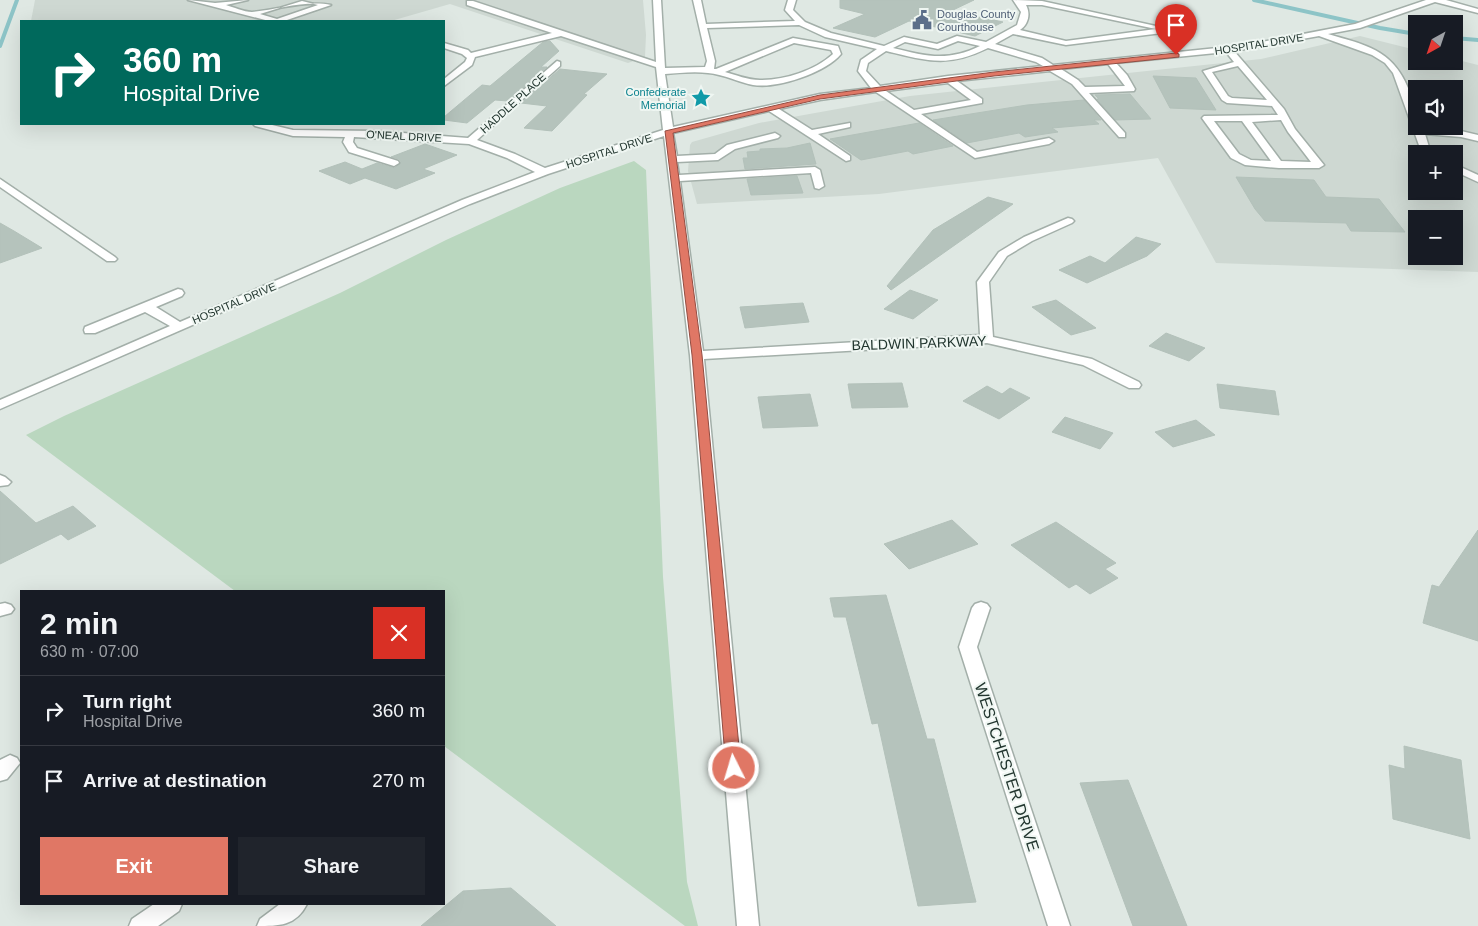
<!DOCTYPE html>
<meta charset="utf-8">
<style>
body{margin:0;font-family:Helvetica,sans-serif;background:#20242c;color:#f1f3f6;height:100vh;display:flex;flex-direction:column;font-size:19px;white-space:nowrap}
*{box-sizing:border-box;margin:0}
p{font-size:16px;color:#9ea1a6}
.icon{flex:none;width:28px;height:28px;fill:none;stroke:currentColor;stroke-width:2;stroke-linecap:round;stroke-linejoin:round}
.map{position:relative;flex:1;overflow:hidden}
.drawer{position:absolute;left:20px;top:590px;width:425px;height:315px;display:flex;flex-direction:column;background:#171b24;border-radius:0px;box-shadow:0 5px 20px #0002}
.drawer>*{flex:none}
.hud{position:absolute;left:20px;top:20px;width:425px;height:105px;border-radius:0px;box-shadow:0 5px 20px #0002;background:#00695c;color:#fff;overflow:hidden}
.needle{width:32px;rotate:220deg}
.fabs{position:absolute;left:1408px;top:15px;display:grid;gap:10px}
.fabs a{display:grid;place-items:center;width:55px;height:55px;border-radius:0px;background:#171b24;box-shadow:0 5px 20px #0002;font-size:25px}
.pin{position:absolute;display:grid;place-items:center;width:42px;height:42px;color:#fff;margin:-51px -21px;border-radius:50% 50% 50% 0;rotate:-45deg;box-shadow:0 0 5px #0007}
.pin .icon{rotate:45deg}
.me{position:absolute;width:55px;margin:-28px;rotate:355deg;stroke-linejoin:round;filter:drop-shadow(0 0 4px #0008)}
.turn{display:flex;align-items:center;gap:18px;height:105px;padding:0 20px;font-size:22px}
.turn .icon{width:65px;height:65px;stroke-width:2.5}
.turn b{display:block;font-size:35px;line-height:42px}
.round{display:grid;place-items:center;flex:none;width:52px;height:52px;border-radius:0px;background:#20242c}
.summary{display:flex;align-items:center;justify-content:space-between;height:85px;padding:0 20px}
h1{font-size:30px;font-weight:700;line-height:38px}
.cta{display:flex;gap:10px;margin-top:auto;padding:10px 20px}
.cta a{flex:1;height:58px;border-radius:0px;background:#e07765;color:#fff;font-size:20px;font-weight:700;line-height:58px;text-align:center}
.cta a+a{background:#20242c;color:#f1f3f6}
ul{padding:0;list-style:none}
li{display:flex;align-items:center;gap:15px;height:70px;padding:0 20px;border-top:1px solid #363941}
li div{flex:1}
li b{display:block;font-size:19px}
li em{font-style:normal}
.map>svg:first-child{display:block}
.built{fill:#ced8d2;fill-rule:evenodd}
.green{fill:#bad7bf}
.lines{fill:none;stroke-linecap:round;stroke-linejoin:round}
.stream{stroke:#8dc4c7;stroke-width:4}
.building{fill:#b5c3bc;stroke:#b3c1ba}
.minor-casing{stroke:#a3afa9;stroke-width:3}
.minor{fill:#fff;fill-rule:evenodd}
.route{fill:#e07765;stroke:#924d42}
.labels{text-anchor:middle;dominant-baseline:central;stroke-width:4;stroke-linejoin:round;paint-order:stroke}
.far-service-label{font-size:11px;fill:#4e5e75;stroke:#eff6f2;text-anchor:start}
.far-street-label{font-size:11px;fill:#22362f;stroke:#eff6f2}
.far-culture-label{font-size:11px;fill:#0d838f;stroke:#eff6f2;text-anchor:end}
.street-label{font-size:14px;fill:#22362f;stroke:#eff6f2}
.near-street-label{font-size:16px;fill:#22362f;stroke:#eff6f2}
</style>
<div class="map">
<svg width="1478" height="926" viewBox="0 0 1478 926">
<rect width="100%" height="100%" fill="#dfe8e3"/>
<path class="built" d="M35,0H643L646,35L645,57L628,63L450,4L391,21H31Z
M1360,36L1416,50V61H1454V59L1478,65V272L1216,263L1158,158L879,194L697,204L688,171L690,145L692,142L759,123L910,96L1261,59ZM1416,89H1454V126H1416ZM1416,154H1454V191H1416ZM1416,219H1454V256H1416Z"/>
<path class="green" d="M634,161L646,170L663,577L687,882L698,926H685L444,746V591H235L26,435L64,416L340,293L446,240L560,188Z"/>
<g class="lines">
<path class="stream" d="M1254,0L1380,28L1416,34
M1454,38L1478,40
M0,46L17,0"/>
</g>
<path class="building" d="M840,0H974L951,11L1003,22L975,36L909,21L875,37L833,28L865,14L840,8Z
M550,41L559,51L541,67H547L508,101L495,100L467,123L444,120V117L482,85L490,86L543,42Z
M560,69L607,74L584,94L587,95L552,131L524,128L547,106L521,103Z
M1153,76L1196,78L1216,110L1170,108Z
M1130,94L1151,119L1115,120L1097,99H1099L1095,95Z
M1084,100L1101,120H1094L1099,124L1052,128L1058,132L1025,137L1019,133L967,143L933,120L1027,105Z
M919,123L953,146L913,154L908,151L861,160L830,139Z
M810,143L816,164L745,169L743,158H748L747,152L760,151V149L787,148Z
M425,144L457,155L423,169L435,173L396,189L365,178L350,184L319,171L345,162L362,169L377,163L395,168L401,162L399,159L391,157Z
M797,176L803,193L751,195L747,179Z
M1236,177L1314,180L1326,197L1379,199L1405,232L1351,231L1346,223L1265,221L1255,209Z
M988,197L1013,204L891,290L887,286L933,230Z
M0,223L14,231L42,248L0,263Z
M1136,237L1161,244L1147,256L1087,283L1059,270L1090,256L1105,263Z
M910,290L938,300L913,319L884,309Z
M1056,300L1096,328L1071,335L1032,307Z
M803,303L809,322L745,328L740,307Z
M1166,333L1205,348L1189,361L1149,346Z
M902,383L908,407L852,408L848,384Z
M1217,384L1275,391L1279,415L1220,408Z
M987,386L1002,394L1010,388L1030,398L999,419L963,401Z
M810,394L818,426L763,428L758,397Z
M1065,417L1113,433L1100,449L1052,432Z
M1196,420L1215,435L1173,447L1155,432Z
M0,491L36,523L73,506L96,526L68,540L61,534L0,564Z
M952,520L978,544L909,569L884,544Z
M1056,522L1116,563L1105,569L1118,578L1090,594L1076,584L1069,588L1011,545Z
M1478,530V641L1423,623L1432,585L1439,587Z
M886,595L927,739H934L976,902L918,906L878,723L872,724L846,617H834L830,598Z
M1404,746L1461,760L1470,839L1393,819L1389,765L1405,769Z
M1128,780L1187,926H1133L1080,783Z
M511,888L556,926H421L463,891Z"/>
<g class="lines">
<defs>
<path id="minor" d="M188,0L215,3L248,0L226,5C233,7 244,12 252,12C276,10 306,0 331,5L284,21H269ZM302,1L318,5L277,19L260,14Z
M653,0H661L665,68L705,67L707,61L693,0H701L706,24L795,21L785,10L788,0H796L793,10L805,22L831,33L884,46L904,37L937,44L957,36L986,42L1017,25L1021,12L1013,0L1042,1L1174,30L1170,32L1066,45L1013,34L995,44L1042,58L1053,65L1246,45L1355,24L1426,0H1446L1478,9V13L1435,2L1360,28L1328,34C1365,45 1392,49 1408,88C1413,101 1416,112 1416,126L1461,131L1478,135V141L1461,137L1425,134L1429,147L1438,154H1426L1420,148L1393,73L1385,63L1372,55L1319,36L1234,51L1284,109L1295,129L1324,165L1319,168H1279L1245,165L1231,158L1202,118L1204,116L1278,115L1272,106L1227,103L1222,100L1203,71L1234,62L1226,52L1116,63L1127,75L1135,89L1134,91L1089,93L1125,133V137H1119L1072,84L1050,71L957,81L982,99V103L921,114L977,152L1049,138L1054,141L1049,144L975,158L876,92L820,100L779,109L812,130L850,123V127L818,134L850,156V160L846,161L769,111L673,133L677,156L715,154L727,145L775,133L780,136L778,138L735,149L718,160L677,162L679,175L815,167L820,170L824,186L819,189L815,188L811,173L680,181L703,351L980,335L977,282L999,252L1024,237L1068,218L1072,219L1074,221L1072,223L1032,241L1007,256L989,282L993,337L1092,359L1139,382L1141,385L1139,388H1129L1083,365L987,343L704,359L759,926H737L690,355L664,136L548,174L470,204L0,409V400L170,326L145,312L95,333H85L84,330L85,327L178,289L182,290L184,293L182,296L156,307L180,322L462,200L535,172L507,158L469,144L354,137L353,142L357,148L398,161L399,163L394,166L349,152L343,142L345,137L293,136L255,126L253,124H268L293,130L377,131L468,138L557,61L560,62V66L477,140L515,154L545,168L663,130L656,67L561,36L475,57L472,65L444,86V79L465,62L467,58L462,54L444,48V43L468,50L471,53L552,33L467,5V1H473L656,62ZM1026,5H1042L1156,29L1066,41L1020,30C1028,25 1031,14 1026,5ZM799,25L825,37L877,49L861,60L858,71L871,88L820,94L673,127L665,74C679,73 694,71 708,73C723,74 738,82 753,85C777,89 825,73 841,54L838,46L793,38L716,69H714L715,61L707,28ZM958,41L980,46C947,62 926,56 893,48L905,42L938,49ZM794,43L831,50L833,54C814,71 785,80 760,80C748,80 736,75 725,72ZM988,48L1036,62L1043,66L948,76L880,86L866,71L868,63L886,51C928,61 947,68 988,48ZM1108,64L1125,86L1085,87L1078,80L1061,69ZM1238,66L1267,100L1232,98L1228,96L1212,72ZM948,83L971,100L914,110L886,91ZM1281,120L1288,132L1311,162L1281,161L1252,122ZM1214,121H1242L1271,161L1251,160L1239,154Z
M1454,164L1478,175V182L1454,171Z
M0,179L115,257L117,259L115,261H107L0,187Z
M0,475L5,477L11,482L8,485L0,486Z
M981,602L987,604L990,608L977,647L1070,926H1048L959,647L972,608L975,604Z
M5,603L11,605L14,609L11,613L0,616V604Z
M10,755L17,758L20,763L7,779L0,781V760Z
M154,904H182L179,911L158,926H129L132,919Z
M280,904H307C296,926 279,926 257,926L260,919Z"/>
</defs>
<use href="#minor" class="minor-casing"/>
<use href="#minor" class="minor"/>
</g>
<path class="route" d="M1176,53L1179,54V57L994,76L820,99L673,133L702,355L741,768L739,773L734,774L729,773L726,768L692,355L665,131L820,95L994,72Z"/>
<defs>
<symbol id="civic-bare" viewBox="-9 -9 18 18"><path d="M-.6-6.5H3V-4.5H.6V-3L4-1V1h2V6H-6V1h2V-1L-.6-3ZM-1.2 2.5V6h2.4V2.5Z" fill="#5c6f8a" stroke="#eff6f2" stroke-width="2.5" paint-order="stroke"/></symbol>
<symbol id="sight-bare" viewBox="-9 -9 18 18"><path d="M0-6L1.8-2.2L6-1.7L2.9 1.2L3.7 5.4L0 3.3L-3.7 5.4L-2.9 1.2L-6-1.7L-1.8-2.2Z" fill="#0f9aa8" stroke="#eff6f2" stroke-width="2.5" paint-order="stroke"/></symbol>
</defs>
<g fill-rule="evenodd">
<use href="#civic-bare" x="908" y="6" width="28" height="28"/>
<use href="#sight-bare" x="687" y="84" width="28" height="28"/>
</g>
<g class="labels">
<g class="far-service-label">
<text x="937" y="14">Douglas County<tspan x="937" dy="13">Courthouse</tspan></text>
</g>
<g class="far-street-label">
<text transform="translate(1259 44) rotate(-9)">HOSPITAL DRIVE</text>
<text transform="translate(513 103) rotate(-42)">HADDLE PLACE</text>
<text transform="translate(404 136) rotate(3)">O'NEAL DRIVE</text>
<text transform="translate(609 151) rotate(-18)">HOSPITAL DRIVE</text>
<text transform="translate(234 303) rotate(-23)">HOSPITAL DRIVE</text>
</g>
<g class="far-culture-label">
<text x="686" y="92">Confederate<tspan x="686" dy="13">Memorial</tspan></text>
</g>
<g class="street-label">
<text transform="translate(919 343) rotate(-2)">BALDWIN PARKWAY</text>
</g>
<g class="near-street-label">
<text transform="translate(1007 767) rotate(72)">WESTCHESTER DRIVE</text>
</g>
</g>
</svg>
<div class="fabs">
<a><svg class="needle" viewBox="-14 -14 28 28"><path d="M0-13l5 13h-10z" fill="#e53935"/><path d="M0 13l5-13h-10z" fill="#9ea1a6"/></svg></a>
<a><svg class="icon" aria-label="sound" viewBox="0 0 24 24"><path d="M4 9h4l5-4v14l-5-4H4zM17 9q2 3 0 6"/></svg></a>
<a>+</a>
<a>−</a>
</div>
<div class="pin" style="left:1176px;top:55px;background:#d93025"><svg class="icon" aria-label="arrive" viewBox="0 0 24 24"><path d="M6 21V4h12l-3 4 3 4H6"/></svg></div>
<svg class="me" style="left:734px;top:768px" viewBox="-20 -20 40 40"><circle r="17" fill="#e07765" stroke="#fff" stroke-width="3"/><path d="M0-11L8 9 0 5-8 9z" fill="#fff"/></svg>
<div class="hud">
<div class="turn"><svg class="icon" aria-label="right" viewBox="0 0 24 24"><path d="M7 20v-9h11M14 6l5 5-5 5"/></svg><div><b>360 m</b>Hospital Drive</div></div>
</div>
<section class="drawer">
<div class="summary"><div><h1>2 min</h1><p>630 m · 07:00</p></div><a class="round" style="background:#d93025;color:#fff"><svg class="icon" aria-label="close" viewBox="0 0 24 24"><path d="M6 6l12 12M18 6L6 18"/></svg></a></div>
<ul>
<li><svg class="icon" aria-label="right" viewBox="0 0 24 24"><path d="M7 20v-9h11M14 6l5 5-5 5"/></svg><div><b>Turn right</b><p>Hospital Drive</p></div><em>360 m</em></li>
<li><svg class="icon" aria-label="arrive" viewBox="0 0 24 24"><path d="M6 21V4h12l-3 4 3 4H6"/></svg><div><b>Arrive at destination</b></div><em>270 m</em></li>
</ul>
<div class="cta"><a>Exit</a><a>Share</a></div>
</section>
</div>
